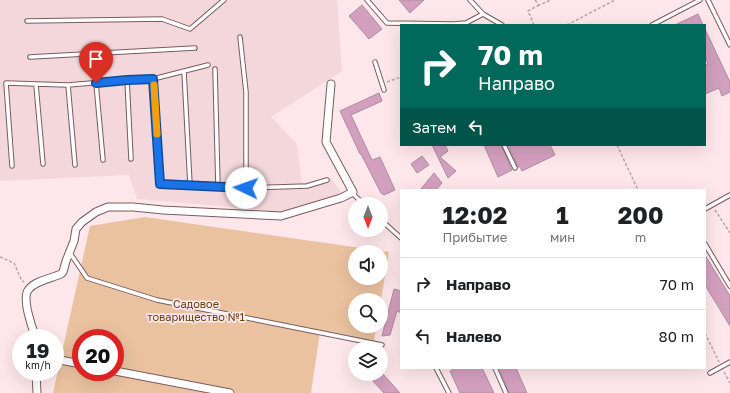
<!DOCTYPE html>
<html lang="ru">
<meta charset="utf-8">
<style>
body{margin:0;font-family:"Golos Text",sans-serif;background:#f6f6f6;color:#202124;height:100vh;display:flex;flex-direction:column;font-size:15px;white-space:nowrap}
*{box-sizing:border-box;margin:0}
p{font-size:13px;color:#757577}
.icon{flex:none;width:22px;height:22px;fill:none;stroke:currentColor;stroke-width:2;stroke-linecap:round;stroke-linejoin:round}
.map{position:relative;flex:1;overflow:hidden}
.panel{position:absolute;left:400px;top:189px;width:306px;height:180px;display:flex;flex-direction:column;background:#fff;border-radius:0px;box-shadow:0 4px 16px #0002}
.panel>*{flex:none}
.banner{position:absolute;left:400px;top:24px;width:306px;height:122px;border-radius:0px;box-shadow:0 4px 16px #0002;background:#00695c;color:#fff;overflow:hidden}
.needle{width:26px;rotate:180deg}
.tools{position:absolute;left:348px;top:197px;display:grid;gap:8px}
.tools a{display:grid;place-items:center;width:40px;height:40px;border-radius:50%;background:#fff;box-shadow:0 4px 16px #0002;font-size:20px}
.speed{position:absolute;left:12px;top:329px;display:flex;gap:8px;font-size:20px;font-weight:700;text-align:center}
.speed>*{display:grid;place-content:center;width:52px;height:52px;border-radius:50%;background:#fff;box-shadow:0 4px 16px #0002;line-height:1}
.speed small{font-size:10px;font-weight:400}
.speed .limit{border:6px solid #d22;background:#fff;color:#111}
.pin{position:absolute;display:grid;place-items:center;width:34px;height:34px;color:#fff;margin:-41px -17px;border-radius:50% 50% 50% 0;rotate:-45deg;box-shadow:0 0 4px #0007}
.pin .icon{rotate:45deg}
.me{position:absolute;width:44px;margin:-22px;rotate:273deg;stroke-linejoin:round;filter:drop-shadow(0 0 3px #0008)}
.turn{display:flex;align-items:center;gap:14px;height:84px;padding:0 12px;font-size:18px}
.turn .icon{width:52px;height:52px;stroke-width:2.5}
.turn b{display:block;font-size:28px;line-height:34px}
.then{display:flex;align-items:center;height:38px;padding:0 12px;background:#0003;gap:8px;font-size:15px}
.eta{display:flex;justify-content:space-evenly;align-items:center;height:68px;text-align:center}
.eta b{font-size:24px;font-weight:700;line-height:28px}
ul{padding:0;list-style:none}
li{display:flex;align-items:center;gap:12px;height:52px;padding:0 12px;border-top:1px solid #e0e0e0}
li div{flex:1}
li b{display:block;font-size:15px}
li em{font-style:normal}
.map>svg:first-child{display:block}
.built{fill:#f3d7db}
.green{fill:#eac2a0;fill-rule:evenodd}
.building{fill:#d39fbe;stroke:#ab8e9f}
.lines{fill:none;stroke-linecap:round;stroke-linejoin:round}
.service-casing{stroke:#7b5b5f;stroke-width:5.5}
.minor-casing{stroke:#7b5b5f;stroke-width:9}
.path{stroke:#b7a3a6;stroke-width:1.5;stroke-dasharray:3 2;stroke-linecap:butt}
.service{stroke:#fff;stroke-width:3.5}
.minor{stroke:#fff;stroke-width:7}
.route-casing{stroke:#114b97;stroke-width:10}
.route{stroke:#1a73e8;stroke-width:7}
.slow{stroke:#f59e0b;stroke-width:7}
.labels{text-anchor:middle;dominant-baseline:central;stroke-width:3.5;stroke-linejoin:round;paint-order:stroke}
.park-label{font-size:11px;fill:#6c4014;stroke:#fee7ea}
</style>
<div class="map">
<svg width="730" height="393" viewBox="0 0 730 393">
<rect width="100%" height="100%" fill="#fee7ea"/>
<path class="built" d="M0,0H337L342,71L271,117L297,144L302,183L330,177L343,194L287,212L137,199L129,175L0,181Z"/>
<path class="green" d="M145,217L389,252L381,300H355V326H376L374,343L320,332L311,393H53L90,226ZM355,252H381V278H355ZM81,338H115V372H81Z"/>
<path class="building" d="M399,0H424L410,13Z
M362,5L382,29L369,39L349,16Z
M698,14L703,25H675Z
M705,29L730,82V92L722,96L719,88L705,94V65L708,64L705,56Z
M379,93L382,101L351,115L372,160L380,157L395,190L384,195L381,193L361,154H360L340,111Z
M432,145H445L448,151L440,157L456,171L448,178Z
M484,145H501L512,170L498,177Z
M508,145H550L555,155L522,171L520,167H518Z
M422,156L429,165L417,173L411,164Z
M434,173L442,183L436,190H420Z
M705,255L730,296V326L705,285Z
M394,289L401,291V313L397,311L390,335L382,336Z
M456,368H482L494,393H460L450,371Z
M499,368H516L527,393H509Z
M375,374H383L400,393H384L370,378Z"/>
<g class="lines">
<defs>
<path id="service" d="M367,0L387,23L453,24L466,23L483,14
M470,0L483,14L502,25
M708,0L730,45
M27,21L162,19L190,29L224,0
M652,25L700,0
M30,57L195,48
M375,62L384,90
M215,69L218,187
M184,71L190,185
M153,79L160,184L246,188V92L240,37
M127,80L131,159
M96,83L103,160
M36,85L43,164
M68,85L75,165
M504,145L515,168
M12,166L6,83L68,85L127,80L153,79L208,65
M246,188L307,186L327,180
M353,192L355,196L364,204
M705,209L730,195
M381,220L401,238
M705,244L730,286
M70,253L87,278L157,300L382,345
M436,368L449,393
M495,368L506,393
M710,373L730,362"/>
<path id="minor" d="M36,338C32,328 21,297 29,289C35,281 52,278 61,274L63,272L66,261L74,241L76,229L82,222L96,212L108,207H133L163,210L281,216L341,198L353,192L326,142L331,84
M55,356L60,360L81,364
M115,371L230,393
M36,372L37,393"/>
</defs>
<use href="#service" class="service-casing"/>
<use href="#minor" class="minor-casing"/>
<path class="path" d="M535,0L539,5L551,0
M534,25L528,11L539,5
M567,25L615,0
M387,82L401,77
M617,145L638,190
M715,210L730,233
M0,257L14,263L21,279L24,282
M705,333L719,362
M724,372L730,383"/>
<use href="#service" class="service"/>
<use href="#minor" class="minor"/>
</g>
<g class="lines">
<defs>
<path id="route" d="M96,83L127,80L153,79L160,184L246,188"/>
</defs>
<use href="#route" class="route-casing"/>
<use href="#route" class="route"/>
<path class="slow" d="M154,85L157,134"/>
</g>
<g class="labels">
<g class="park-label">
<text x="196" y="303">Садовое<tspan x="196" dy="13">товарищество №1</tspan></text>
</g>
</g>
</svg>
<div class="tools">
<a><svg class="needle" viewBox="-14 -14 28 28"><path d="M0-13l5 13h-10z" fill="#e53935"/><path d="M0 13l5-13h-10z" fill="#757577"/></svg></a>
<a><svg class="icon" aria-label="sound" viewBox="0 0 24 24"><path d="M4 9h4l5-4v14l-5-4H4zM17 9q2 3 0 6"/></svg></a>
<a><svg class="icon" aria-label="search" viewBox="0 0 24 24"><circle cx="10" cy="10" r="6"/><path d="M15 15l6 6"/></svg></a>
<a><svg class="icon" aria-label="layers" viewBox="0 0 24 24"><path d="M12 4l9 5-9 5-9-5zM3 14l9 5 9-5"/></svg></a>
</div>
<div class="speed"><div>19<small>km/h</small></div><div class="limit">20</div></div>
<div class="pin" style="left:96px;top:83px;background:#d93025"><svg class="icon" aria-label="arrive" viewBox="0 0 24 24"><path d="M6 21V4h12l-3 4 3 4H6"/></svg></div>
<svg class="me" style="left:246px;top:188px" viewBox="-20 -20 40 40"><circle r="19" fill="#fff"/><path d="M0-13L10 11 0 6-10 11z" fill="#1a73e8"/></svg>
<div class="banner">
<div class="turn"><svg class="icon" aria-label="right" viewBox="0 0 24 24"><path d="M7 20v-9h11M14 6l5 5-5 5"/></svg><div><b>70 m</b>Направо</div></div>
<div class="then">Затем<svg class="icon" aria-label="left" viewBox="0 0 24 24"><path d="M17 20v-9H6M10 6l-5 5 5 5"/></svg></div>
</div>
<section class="panel">
<div class="eta">
<div><b>12:02</b><p>Прибытие</p></div>
<div><b>1</b><p>мин</p></div>
<div><b>200</b><p>m</p></div>
</div>
<ul>
<li><svg class="icon" aria-label="right" viewBox="0 0 24 24"><path d="M7 20v-9h11M14 6l5 5-5 5"/></svg><div><b>Направо</b></div><em>70 m</em></li>
<li><svg class="icon" aria-label="left" viewBox="0 0 24 24"><path d="M17 20v-9H6M10 6l-5 5 5 5"/></svg><div><b>Налево</b></div><em>80 m</em></li>
</ul>
</section>
</div>
